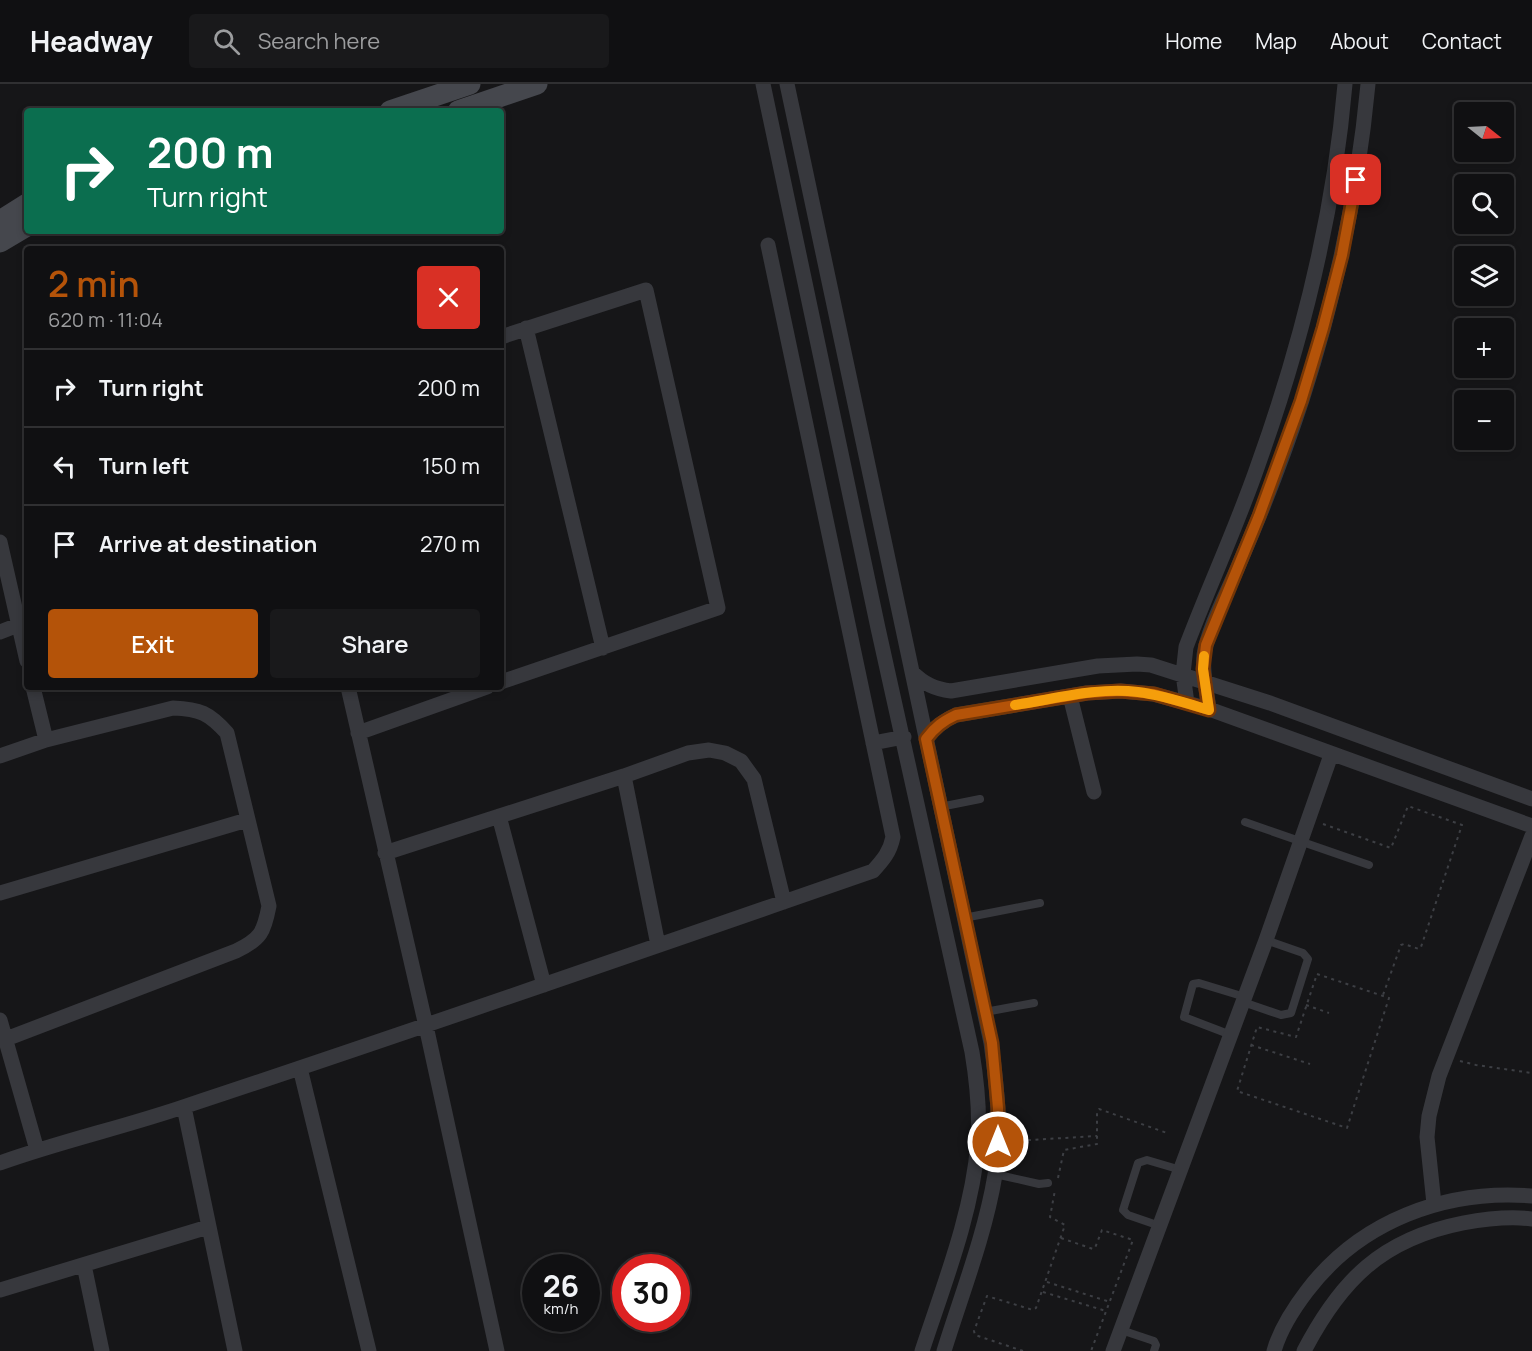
<!DOCTYPE html>
<meta charset="utf-8">
<style>
body{margin:0;font-family:Manrope,sans-serif;background:#19191b;color:#f1f3f6;height:100vh;display:flex;flex-direction:column;font-size:22px;white-space:nowrap}
*{box-sizing:border-box;margin:0}
p{font-size:20px;color:#9c9d9f}
.icon{flex:none;width:33px;height:33px;fill:none;stroke:currentColor;stroke-width:2;stroke-linecap:round;stroke-linejoin:round}
.map{position:relative;flex:1;overflow:hidden}
.details{position:absolute;left:24px;top:162px;width:480px;height:444px;display:flex;flex-direction:column;background:#101012;border-radius:6px;box-shadow:0 3px 9px #0003,0 0 0 2px #303032}
.details>*{flex:none}
.top-card{position:absolute;left:24px;top:24px;width:480px;height:126px;border-radius:6px;box-shadow:0 3px 9px #0003,0 0 0 2px #303032;background:#0b6e4f;color:#fff;overflow:hidden}
.needle{width:39px;rotate:108deg}
.controls{position:absolute;left:1454px;top:18px;display:grid;gap:12px}
.controls a{display:grid;place-items:center;width:60px;height:60px;border-radius:6px;background:#101012;box-shadow:0 3px 9px #0003,0 0 0 2px #303032;font-size:30px}
.speed{position:absolute;left:522px;top:1170px;display:flex;gap:12px;font-size:30px;font-weight:700;text-align:center}
.speed>*{display:grid;place-content:center;width:78px;height:78px;border-radius:50%;background:#101012;box-shadow:0 3px 9px #0003,0 0 0 2px #303032;line-height:1}
.speed small{font-size:15px;font-weight:400}
.speed .limit{border:9px solid #d22;background:#fff;color:#111}
.pin{position:absolute;display:grid;place-items:center;width:51px;height:51px;color:#fff;margin:-26px;border-radius:12px;box-shadow:0 3px 9px #0006}
.me{position:absolute;width:66px;margin:-33px;rotate:0deg;stroke-linejoin:round;filter:drop-shadow(0 0 4px #0008)}
.turn{display:flex;align-items:center;gap:21px;height:126px;padding:0 24px;font-size:27px}
.turn .icon{width:78px;height:78px;stroke-width:2.5}
.turn b{display:block;font-size:42px;line-height:51px}
.round{display:grid;place-items:center;flex:none;width:63px;height:63px;border-radius:6px;background:#19191b}
.head{display:flex;align-items:center;justify-content:space-between;height:102px;padding:0 24px}
h1{font-size:36px;font-weight:600;line-height:45px;color:#b45309}
.button{display:flex;gap:12px;margin-top:auto;padding:12px 24px}
.button a{flex:1;height:69px;border-radius:6px;background:#b45309;color:#fff;font-size:24px;font-weight:600;line-height:69px;text-align:center}
.button a+a{background:#19191b;color:#f1f3f6}
ul{padding:0;list-style:none}
li{display:flex;align-items:center;gap:18px;height:78px;padding:0 24px;border-top:2px solid #303032}
li div{flex:1}
li b{display:block;font-size:22px}
li em{font-style:normal}
header{display:flex;align-items:center;gap:36px;box-sizing:border-box;height:84px;padding:0 30px;background:#101012;border-bottom:2px solid #303032}
header strong{font-size:28px}
nav{display:flex;gap:33px;margin-inline-start:auto;font-size:21px}
.search{width:420px;height:54px;background:#19191b;display:flex;align-items:center;gap:15px;box-sizing:border-box;padding:0 21px;border-radius:6px;color:#9c9d9f;font-size:22px}
.map>svg:first-child{display:block}
.lines{fill:none;stroke-linecap:round;stroke-linejoin:round}
.path{stroke:#3d3f44;stroke-width:2;stroke-dasharray:3 4.5;stroke-linecap:butt}
.lane{stroke:#37383d;stroke-width:8}
.street{stroke:#37383d;stroke-width:15}
.secondary{stroke:#45474d;stroke-width:21}
.route-casing{stroke:#753606;stroke-width:15}
.route{stroke:#b45309;stroke-width:10}
.slow{stroke:#f59e0b;stroke-width:10}
</style>
<header>
<strong>Headway</strong>
<div class="search"><svg class="icon" aria-label="search" viewBox="0 0 24 24"><circle cx="10" cy="10" r="6"/><path d="M15 15l6 6"/></svg>Search here</div>
<nav><a>Home</a><a>Map</a><a>About</a><a>Contact</a></nav>
</header>
<div class="map">
<svg width="1532" height="1267" viewBox="0 0 1532 1267">
<rect width="100%" height="100%" fill="#161618"/>
<g class="lines">
<path class="path" d="M1323,740L1391,764L1408,722L1462,741L1421,863L1419,865L1404,860L1401,861L1383,911
M1317,890L1389,914L1347,1044L1237,1007L1257,943L1296,953Z
M1306,921L1329,929
M1251,961L1310,980
M1460,977L1476,981L1532,989
M1013,1057L1097,1052
M1058,1094L1064,1066L1097,1060V1028L1099,1025L1167,1049
M1061,1154L1093,1165L1095,1164L1102,1146L1133,1156L1091,1267
M1047,1198L1110,1218
M1043,1208L1106,1227
M1023,1267L975,1251L974,1247L987,1212L1033,1226L1036,1224L1065,1141L1050,1133L1055,1106"/>
<path class="lane" d="M940,723L980,715
M1245,738L1369,781
M964,834L1040,819
M1243,918L1281,931L1291,929L1308,875L1303,869L1266,856
M985,928L1034,919
M1231,951L1184,933L1193,900L1199,899L1245,913
M995,1090L1039,1100L1048,1099
M1160,1142L1128,1131L1123,1126L1138,1079L1147,1076L1181,1086
M1121,1246L1154,1257L1156,1261L1154,1267"/>
<path class="street" d="M763,0L878,544L972,968C977,998 980,1028 978,1059C972,1130 944,1200 922,1267
M787,0L991,959C997,1002 1002,1048 995,1091C985,1151 962,1209 944,1267
M526,244L603,564
M501,253L646,206L718,524L501,598
M0,458L27,577
M0,548L18,541
M912,588C924,600 935,605 951,607L1098,582L1137,580L1151,581L1270,619L1532,715
M33,603L46,656
M348,603L426,942L497,1267
M1070,612L1094,708
M1187,619L1183,590L1186,563C1209,502 1237,442 1258,381C1302,258 1334,130 1345,0
M1209,625C1207,608 1202,589 1204,571C1207,546 1230,503 1240,478C1263,425 1284,371 1302,316C1335,214 1358,107 1368,0
M358,649L487,603
M926,655C935,643 943,637 956,631L1087,609L1121,607L1153,610L1209,625L1532,742
M873,659L904,653
M0,672L46,656L173,624C200,625 209,629 227,649L269,822C264,848 261,855 236,867L6,955
M624,692L658,861
M499,732L544,901
M385,769L624,692L688,669L709,666L725,669L741,677L754,695L784,818
M0,809L247,736
M0,936L37,1066
M300,984L369,1267
M184,1023L235,1267
M0,1079C61,1057 125,1043 186,1022C416,946 645,866 873,787C883,776 890,768 893,753L768,161
M1434,1120L1427,1053L1429,1032L1439,992L1532,752
M84,1181L102,1267
M0,1206L208,1143
M1113,1267L1266,856L1331,671
M1274,1267C1280,1246 1294,1224 1307,1207C1360,1137 1445,1105 1532,1112
M1304,1267C1341,1196 1382,1155 1463,1139C1485,1135 1509,1132 1532,1135"/>
<path class="secondary" d="M390,27L470,0
M458,27L537,0
M0,137L27,120
M0,158L27,142"/>
</g>
<g class="lines">
<defs>
<path id="route" d="M998,1058V1024L992,959L926,655C935,643 943,637 956,631L1087,609L1120,607L1154,610L1209,626L1203,585L1206,561L1259,432L1301,317L1323,244L1342,171L1356,96"/>
</defs>
<use href="#route" class="route-casing"/>
<use href="#route" class="route"/>
<path class="slow" d="M1015,621C1055,615 1097,603 1138,608C1162,611 1186,619 1209,626L1203,585L1204,572"/>
</g>
</svg>
<div class="controls">
<a><svg class="needle" viewBox="-14 -14 28 28"><path d="M0-13l5 13h-10z" fill="#e53935"/><path d="M0 13l5-13h-10z" fill="#9c9d9f"/></svg></a>
<a><svg class="icon" aria-label="search" viewBox="0 0 24 24"><circle cx="10" cy="10" r="6"/><path d="M15 15l6 6"/></svg></a>
<a><svg class="icon" aria-label="layers" viewBox="0 0 24 24"><path d="M12 4l9 5-9 5-9-5zM3 14l9 5 9-5"/></svg></a>
<a>+</a>
<a>−</a>
</div>
<div class="speed"><div>26<small>km/h</small></div><div class="limit">30</div></div>
<div class="pin" style="left:1356px;top:96px;background:#d93025"><svg class="icon" aria-label="arrive" viewBox="0 0 24 24"><path d="M6 21V4h12l-3 4 3 4H6"/></svg></div>
<svg class="me" style="left:998px;top:1058px" viewBox="-20 -20 40 40"><circle r="17" fill="#b45309" stroke="#fff" stroke-width="3"/><path d="M0-11L8 9 0 5-8 9z" fill="#fff"/></svg>
<div class="top-card">
<div class="turn"><svg class="icon" aria-label="right" viewBox="0 0 24 24"><path d="M7 20v-9h11M14 6l5 5-5 5"/></svg><div><b>200 m</b>Turn right</div></div>
</div>
<section class="details">
<div class="head"><div><h1>2 min</h1><p>620 m · 11:04</p></div><a class="round" style="background:#d93025;color:#fff"><svg class="icon" aria-label="close" viewBox="0 0 24 24"><path d="M6 6l12 12M18 6L6 18"/></svg></a></div>
<ul>
<li><svg class="icon" aria-label="right" viewBox="0 0 24 24"><path d="M7 20v-9h11M14 6l5 5-5 5"/></svg><div><b>Turn right</b></div><em>200 m</em></li>
<li><svg class="icon" aria-label="left" viewBox="0 0 24 24"><path d="M17 20v-9H6M10 6l-5 5 5 5"/></svg><div><b>Turn left</b></div><em>150 m</em></li>
<li><svg class="icon" aria-label="arrive" viewBox="0 0 24 24"><path d="M6 21V4h12l-3 4 3 4H6"/></svg><div><b>Arrive at destination</b></div><em>270 m</em></li>
</ul>
<div class="button"><a>Exit</a><a>Share</a></div>
</section>
</div>
